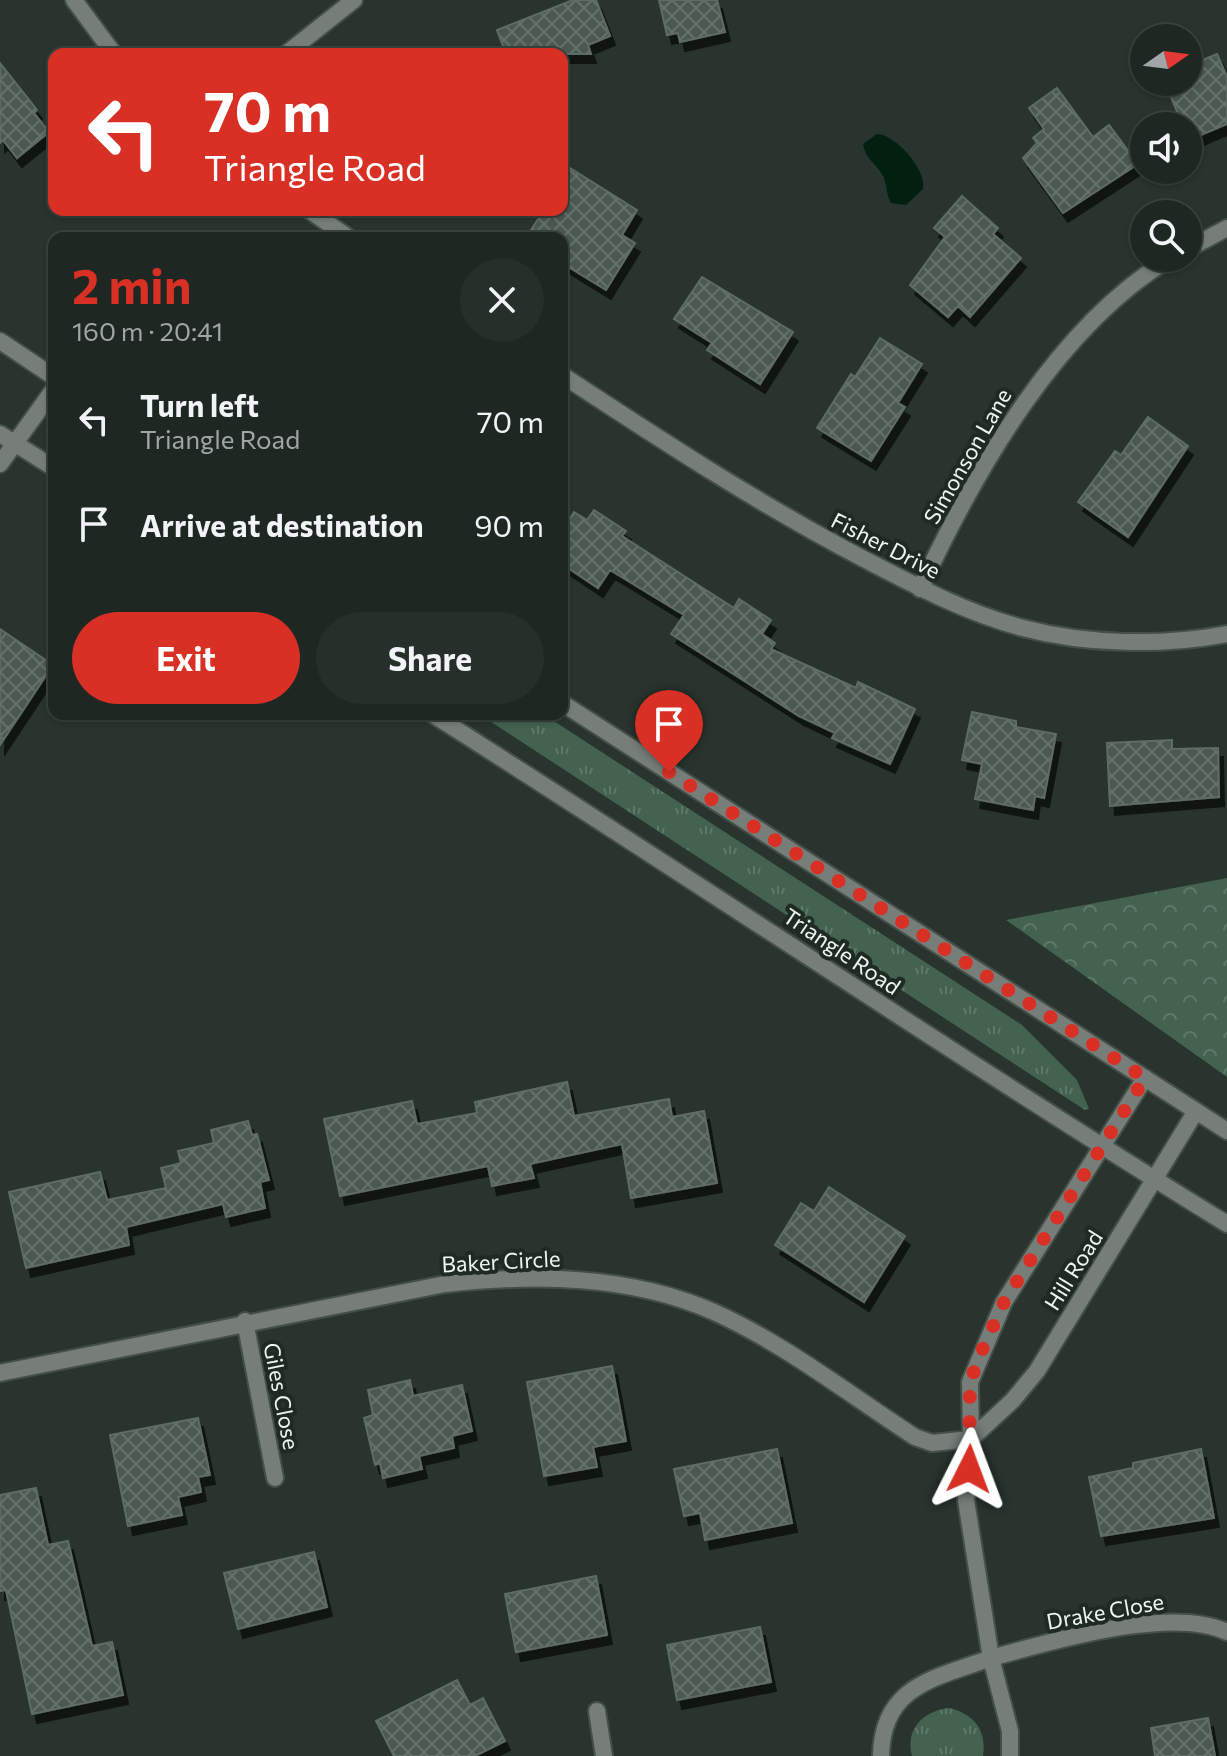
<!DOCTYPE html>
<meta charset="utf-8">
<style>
body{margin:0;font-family:Commissioner,sans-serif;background:#262f2a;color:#f1f3f6;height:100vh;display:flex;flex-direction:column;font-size:30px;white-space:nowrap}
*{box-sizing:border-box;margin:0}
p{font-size:26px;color:#a1a5a5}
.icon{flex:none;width:44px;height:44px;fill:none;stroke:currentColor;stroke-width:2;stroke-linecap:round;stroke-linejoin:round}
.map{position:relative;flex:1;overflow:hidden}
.panel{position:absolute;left:48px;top:232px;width:520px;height:488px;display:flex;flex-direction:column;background:#1e2722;border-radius:16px;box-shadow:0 2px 6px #0004,0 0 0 2px #3c4440}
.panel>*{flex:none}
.banner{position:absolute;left:48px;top:48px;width:520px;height:168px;border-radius:16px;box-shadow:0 2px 6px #0004,0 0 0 2px #3c4440;background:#d93025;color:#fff;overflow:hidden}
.needle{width:52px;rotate:76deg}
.buttons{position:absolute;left:1130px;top:24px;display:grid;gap:16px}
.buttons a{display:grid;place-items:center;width:72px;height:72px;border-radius:50%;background:#1e2722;box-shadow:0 2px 6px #0004,0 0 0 2px #3c4440;font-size:40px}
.pin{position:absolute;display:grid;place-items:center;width:68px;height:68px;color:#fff;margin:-82px -34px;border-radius:50% 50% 50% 0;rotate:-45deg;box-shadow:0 0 8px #0007}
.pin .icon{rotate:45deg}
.me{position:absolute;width:88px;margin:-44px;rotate:3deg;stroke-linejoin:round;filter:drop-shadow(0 0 6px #0008)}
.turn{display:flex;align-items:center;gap:28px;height:168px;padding:0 24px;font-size:36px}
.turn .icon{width:104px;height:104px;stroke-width:2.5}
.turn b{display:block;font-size:56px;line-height:68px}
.round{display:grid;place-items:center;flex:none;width:84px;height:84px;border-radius:42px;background:#262f2a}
.headline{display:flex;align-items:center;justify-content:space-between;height:136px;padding:0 24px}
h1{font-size:48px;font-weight:700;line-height:60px;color:#d93025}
.primary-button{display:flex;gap:16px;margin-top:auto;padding:16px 24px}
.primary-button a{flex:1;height:92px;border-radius:48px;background:#d93025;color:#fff;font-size:32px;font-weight:700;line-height:92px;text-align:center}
.primary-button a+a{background:#262f2a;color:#f1f3f6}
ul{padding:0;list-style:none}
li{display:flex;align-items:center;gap:24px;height:104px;padding:0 24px}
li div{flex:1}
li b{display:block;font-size:30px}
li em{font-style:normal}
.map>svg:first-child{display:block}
.grass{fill:url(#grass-tufts)}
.forest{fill:url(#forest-crowns)}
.water{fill:#012010}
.building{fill:url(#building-cross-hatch);stroke:#5f6c63;stroke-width:2;filter:url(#shadow)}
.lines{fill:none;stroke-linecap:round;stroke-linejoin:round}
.service-casing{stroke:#444f48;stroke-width:20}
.minor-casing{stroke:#444f48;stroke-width:20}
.tertiary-casing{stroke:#444f48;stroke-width:20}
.service{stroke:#777e7a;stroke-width:16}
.minor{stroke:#777e7a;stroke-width:16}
.tertiary{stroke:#777e7a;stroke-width:16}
.route{stroke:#d93025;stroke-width:14;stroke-dasharray:0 25.2}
.labels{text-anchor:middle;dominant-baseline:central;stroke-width:8;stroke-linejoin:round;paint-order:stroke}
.street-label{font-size:22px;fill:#eff6f1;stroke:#1f2a23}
</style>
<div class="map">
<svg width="1227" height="1756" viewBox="0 0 1227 1756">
<defs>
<pattern id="grass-tufts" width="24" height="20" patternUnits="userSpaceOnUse" patternTransform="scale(2)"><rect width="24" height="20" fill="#436250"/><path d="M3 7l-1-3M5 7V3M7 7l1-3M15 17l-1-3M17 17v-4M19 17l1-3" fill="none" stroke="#5e796a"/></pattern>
<pattern id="forest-crowns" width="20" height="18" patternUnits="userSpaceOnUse" patternTransform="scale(2)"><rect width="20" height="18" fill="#436250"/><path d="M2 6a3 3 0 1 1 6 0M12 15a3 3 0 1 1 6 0" fill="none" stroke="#5e796a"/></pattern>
<pattern id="building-cross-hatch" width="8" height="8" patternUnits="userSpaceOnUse" patternTransform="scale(2)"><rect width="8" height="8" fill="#4b5850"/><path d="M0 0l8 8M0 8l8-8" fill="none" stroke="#65716a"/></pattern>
<filter id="shadow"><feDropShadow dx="5" dy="9" stdDeviation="0" flood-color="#0009"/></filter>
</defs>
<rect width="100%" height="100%" fill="#28342d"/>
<path class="grass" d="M479,714H543L1022,1025L1077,1080L1089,1109L1085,1110Z
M949,1708C974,1714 987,1730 983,1756H912C905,1729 923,1711 949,1708Z"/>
<path class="forest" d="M1227,878V1077L1006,920Z"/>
<path class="water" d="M877,134C896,135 927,170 923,189L906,205L891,203C886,194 887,186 884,178C878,164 866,161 863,144Z"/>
<path class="building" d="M573,0H596L610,36L588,45L591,54H506L497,30Z
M659,0H717L725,32L680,42L678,33L667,35Z
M1217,54L1227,77V124L1189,140L1188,126H1183L1166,85L1188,82V66Z
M0,63L37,110L34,113L49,132L17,158L3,140L0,143Z
M1057,88L1093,137L1109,125L1138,164L1063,213L1023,158L1037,143L1033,138L1044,129L1029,108Z
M562,163L637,210L622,235L635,243L606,290L562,263V238H543L531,230L544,210H562Z
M962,196L998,228L993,234L1021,258L970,317L958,306L948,317L910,285L945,237L934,228Z
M702,277L793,332L760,384L707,350L712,343L674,319Z
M880,338L922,364L898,403L905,407L871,461L817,428L851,374L855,377Z
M1148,417L1188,446L1128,537L1078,502L1115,451L1121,455Z
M594,510L626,531L622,536L734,608L739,599L771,620L762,634L775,643L771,649L856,688L858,682L915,709L890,764L832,738L835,733L799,716L671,634L684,615L610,570L598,588L562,564V530L574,512L587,520Z
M0,629L53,665L0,745Z
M972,712L1016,721V727L1056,734L1044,798L1035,796L1033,810L975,799L982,764L962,760Z
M1172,740V749L1218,748L1219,797L1110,806L1107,743Z
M567,1082L574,1116L669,1099L672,1117L704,1111L717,1183L631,1198L622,1144L530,1164L534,1178L492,1186L488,1166L340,1196L324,1119L412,1101L417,1124L477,1113L475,1102Z
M248,1121L252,1135L257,1134L269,1180L260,1182L265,1208L226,1217L223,1204L126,1227L129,1245L26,1268L9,1192L100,1172L107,1200L166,1188L161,1168L181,1163L178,1151L214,1143L211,1130Z
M829,1187L905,1236L864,1302L775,1245L801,1203L814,1211Z
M612,1366L626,1441L593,1447L597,1467L544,1476L527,1382Z
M410,1380L413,1396L462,1385L472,1431L452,1436L454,1448L419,1456L422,1469L383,1478L380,1463L375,1465L364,1418L373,1415L368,1390Z
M198,1418L210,1475L198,1477L201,1492L178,1497L182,1515L128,1526L110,1435Z
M777,1449L792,1523L705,1540L700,1513L684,1516L674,1469Z
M1201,1449L1214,1518L1101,1536L1089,1477L1133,1468V1463Z
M36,1488L48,1545L68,1541L92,1646L112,1642L123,1695L32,1714L6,1590L0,1591V1495Z
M314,1552L327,1607L238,1629L224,1573Z
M596,1576L607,1635L516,1652L505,1594Z
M760,1627L771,1682L677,1700L667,1645Z
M457,1680L470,1705L483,1698L505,1741L475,1756H394L376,1721Z
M1208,1718L1215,1756H1155L1151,1728Z"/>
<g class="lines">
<defs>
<path id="service" d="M245,1321L275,1478
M0,1373L445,1284C535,1274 630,1275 714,1312C785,1344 850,1395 915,1437L932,1443L971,1439
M991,1658C1050,1642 1171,1605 1227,1632
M597,1711L604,1756"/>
<path id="minor" d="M74,0L114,54
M286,54L354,0
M309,210L349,238
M1188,249L1227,228
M562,375C661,440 757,503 862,558C914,585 966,613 1023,628C1087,645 1162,646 1227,634
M0,464L54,389
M920,589C975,471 1057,326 1171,258
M971,1439L1013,1400L1037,1371L1196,1111
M881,1756C882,1685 936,1678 991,1658
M1010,1756V1731L991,1658L966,1500L971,1439L970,1382L1004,1302L1145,1078"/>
<path id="tertiary" d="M0,341L54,377
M0,434L54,468
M562,703L1227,1131
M432,714C698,882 959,1059 1227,1224"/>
</defs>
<use href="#service" class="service-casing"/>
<use href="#minor" class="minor-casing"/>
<use href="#tertiary" class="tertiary-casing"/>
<use href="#service" class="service"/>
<use href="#minor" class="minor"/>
<use href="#tertiary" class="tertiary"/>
</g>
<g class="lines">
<path class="route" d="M669,772L1145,1078L1004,1302L980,1355L970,1382L969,1469"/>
</g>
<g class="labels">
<g class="street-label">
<text transform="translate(967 456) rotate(-60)">Simonson Lane</text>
<text transform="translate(886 545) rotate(27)">Fisher Drive</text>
<text transform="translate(842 951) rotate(34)">Triangle Road</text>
<text transform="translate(501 1261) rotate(-3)">Baker Circle</text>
<text transform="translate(1073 1270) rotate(-58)">Hill Road</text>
<text transform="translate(282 1396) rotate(79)">Giles Close</text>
<text transform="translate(1105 1611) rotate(-10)">Drake Close</text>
</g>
</g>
</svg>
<div class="buttons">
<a><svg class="needle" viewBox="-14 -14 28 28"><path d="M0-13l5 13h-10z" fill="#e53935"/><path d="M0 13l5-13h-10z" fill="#a1a5a5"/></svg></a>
<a><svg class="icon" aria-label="sound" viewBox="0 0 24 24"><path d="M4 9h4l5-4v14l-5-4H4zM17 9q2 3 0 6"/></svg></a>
<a><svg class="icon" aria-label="search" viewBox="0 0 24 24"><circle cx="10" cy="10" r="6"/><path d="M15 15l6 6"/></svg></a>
</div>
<div class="pin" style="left:669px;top:772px;background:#d93025"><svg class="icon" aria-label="arrive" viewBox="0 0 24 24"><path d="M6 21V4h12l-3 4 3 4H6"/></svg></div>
<svg class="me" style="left:969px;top:1469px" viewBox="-20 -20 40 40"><path d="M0-17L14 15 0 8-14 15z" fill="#d93025" stroke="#fff" stroke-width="4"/></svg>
<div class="banner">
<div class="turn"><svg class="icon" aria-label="left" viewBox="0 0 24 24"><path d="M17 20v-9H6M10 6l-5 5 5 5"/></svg><div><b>70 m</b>Triangle Road</div></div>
</div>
<section class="panel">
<div class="headline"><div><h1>2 min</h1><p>160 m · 20:41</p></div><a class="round"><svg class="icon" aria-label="close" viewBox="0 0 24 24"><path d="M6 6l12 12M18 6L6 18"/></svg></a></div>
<ul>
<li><svg class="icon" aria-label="left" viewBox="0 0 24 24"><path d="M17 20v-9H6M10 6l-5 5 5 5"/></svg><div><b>Turn left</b><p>Triangle Road</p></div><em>70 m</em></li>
<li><svg class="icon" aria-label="arrive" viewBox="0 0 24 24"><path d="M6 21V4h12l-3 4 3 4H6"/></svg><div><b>Arrive at destination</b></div><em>90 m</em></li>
</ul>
<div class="primary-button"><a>Exit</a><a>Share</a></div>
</section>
</div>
